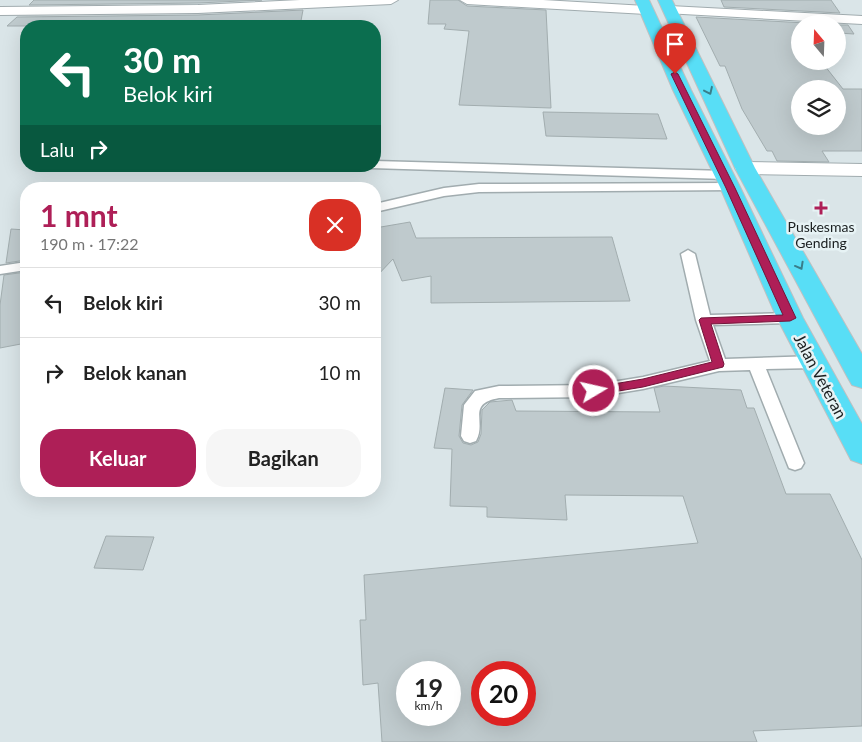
<!DOCTYPE html>
<html lang="id">
<meta charset="utf-8">
<style>
body{margin:0;font-family:Lato,sans-serif;background:#f6f6f6;color:#222;height:100vh;display:flex;flex-direction:column;font-size:19px;white-space:nowrap}
*{box-sizing:border-box;margin:0}
p{font-size:16px;color:#767676}
.icon{flex:none;width:28px;height:28px;fill:none;stroke:currentColor;stroke-width:2;stroke-linecap:round;stroke-linejoin:round}
.map{position:relative;flex:1;overflow:hidden}
.sheet{position:absolute;left:20px;top:182px;width:361px;height:315px;display:flex;flex-direction:column;background:#fff;border-radius:20px;box-shadow:0 5px 20px #0002}
.sheet>*{flex:none}
.hud{position:absolute;left:20px;top:20px;width:361px;height:152px;border-radius:20px;box-shadow:0 5px 20px #0002;background:#0b6e4f;color:#fff;overflow:hidden}
.needle{width:32px;rotate:341deg}
.tools{position:absolute;left:791px;top:15px;display:grid;gap:10px}
.tools a{display:grid;place-items:center;width:55px;height:55px;border-radius:50%;background:#fff;box-shadow:0 5px 20px #0002;font-size:25px}
.speed{position:absolute;left:396px;top:661px;display:flex;gap:10px;font-size:25px;font-weight:700;text-align:center}
.speed>*{display:grid;place-content:center;width:65px;height:65px;border-radius:50%;background:#fff;box-shadow:0 5px 20px #0002;line-height:1}
.speed small{font-size:12px;font-weight:400}
.speed .limit{border:8px solid #d22;background:#fff;color:#111}
.pin{position:absolute;display:grid;place-items:center;width:42px;height:42px;color:#fff;margin:-51px -21px;border-radius:50% 50% 50% 0;rotate:-45deg;box-shadow:0 0 5px #0007}
.pin .icon{rotate:45deg}
.me{position:absolute;width:55px;margin:-28px;rotate:81deg;stroke-linejoin:round;filter:drop-shadow(0 0 4px #0008)}
.turn{display:flex;align-items:center;gap:18px;height:105px;padding:0 20px;font-size:22px}
.turn .icon{width:65px;height:65px;stroke-width:2.5}
.turn b{display:block;font-size:35px;line-height:42px}
.then{display:flex;align-items:center;height:48px;padding:0 20px;background:#0003;gap:10px;font-size:19px}
.round{display:grid;place-items:center;flex:none;width:52px;height:52px;border-radius:20px;background:#f6f6f6}
.head{display:flex;align-items:center;justify-content:space-between;height:85px;padding:0 20px}
h1{font-size:30px;font-weight:700;line-height:38px;color:#ae1f57}
.primary-button{display:flex;gap:10px;margin-top:auto;padding:10px 20px}
.primary-button a{flex:1;height:58px;border-radius:20px;background:#ae1f57;color:#fff;font-size:20px;font-weight:700;line-height:58px;text-align:center}
.primary-button a+a{background:#f6f6f6;color:#222}
ul{padding:0;list-style:none}
li{display:flex;align-items:center;gap:15px;height:70px;padding:0 20px;border-top:1px solid #e0e0e0}
li div{flex:1}
li b{display:block;font-size:19px}
li em{font-style:normal}
.map>svg:first-child{display:block}
.building{fill:#bfcacd;stroke:#a2adaf;fill-rule:evenodd}
.lines{fill:none;stroke-linecap:round;stroke-linejoin:round}
.service-casing{stroke:#a1acaf;stroke-width:3}
.minor-casing{stroke:#a1acaf;stroke-width:2}
.trunk-casing{stroke:#bfc0c1;stroke-width:2}
.service{fill:#fff;fill-rule:evenodd}
.minor{fill:#fff;fill-rule:evenodd}
.trunk{fill:#58def6;fill-rule:evenodd}
.oneway{stroke:#397e8b}
.route{fill:#ae1f57;stroke:#711439}
.poi-dot{fill:#ae1f57;stroke:#e7f3f5;stroke-width:2}
.labels{text-anchor:middle;dominant-baseline:central;stroke-width:5;stroke-linejoin:round;paint-order:stroke}
.far-poi-label{font-size:14px;fill:#1a1f20;stroke:#e7f3f5}
.street-label{font-size:16px;fill:#1a1f20;stroke:#e7f3f5}
</style>
<div class="map">
<svg width="862" height="742" viewBox="0 0 862 742">
<rect width="100%" height="100%" fill="#dae5e8"/>
<path class="building" d="M34,0H262L198,3L29,5Z
M430,0H458L467,6L546,10L551,108L459,105L469,31L444,29L446,24H428Z
M721,0H831L840,13L724,7Z
M303,10L300,26H7L17,17L198,15Z
M696,17L824,24H800V61H821L843,89H862V151H822L829,162L777,161L772,151H767L742,109L725,66H720ZM800,89H838V126H800Z
M838,25H848L854,34L838,33L844,41H838Z
M543,112L658,114L667,139L546,136Z
M410,222L416,238L612,237L630,301L431,303V276L402,281L393,259L375,278V228Z
M11,229L26,230V260L6,263Z
M26,272V343L0,348V305L4,275Z
M664,386L741,390L747,408H754L786,494H830L862,560V726L753,731L757,742H382L378,683L363,685L360,620H366L364,575L698,543L683,496L565,495L567,520L487,517V507L450,506L452,449L434,448L445,388L473,390L462,405L459,436L463,443L471,445L478,442L481,434L482,410L490,402L512,400L516,411L660,412L654,388ZM408,672H450V715H408ZM482,672H525V715H482Z
M106,536L154,537L143,570L94,568Z"/>
<g class="lines">
<defs>
<path id="service" d="M375,161L725,171L731,175L725,179L371,168L370,166H375Z
M730,183L736,187L734,190L479,192L444,196L375,212V204L444,188L479,184Z
M688,250L695,254L710,315L790,313L795,314L798,318L795,322L790,323L713,325L725,359L815,356L821,358L823,362L821,366L815,368L766,369L804,463L801,468L795,470L789,468L750,370L719,371L643,389L594,397L499,398C466,404 487,421 476,441L470,443L464,441L461,436L464,405L475,391L499,386L594,385L643,377L710,361L696,320L681,254Z
M26,262V270L0,274V266Z"/>
<path id="minor" d="M300,0H398L391,4L198,13L0,15V7L198,5Z
M460,0H543L646,6L651,7L653,10L651,13L646,14L467,4Z
M670,6L862,16V24L665,13L663,10L665,7Z
M745,162L862,164V176L745,174L738,172L735,168L738,164Z"/>
<path id="trunk" d="M635,0H649L691,90L740,187L803,318L862,424V464L851,460L777,318L720,187L673,90Z
M658,0H672L755,168L862,354V388L852,385L848,378L735,168Z"/>
</defs>
<use href="#service" class="service-casing"/>
<use href="#minor" class="minor-casing"/>
<use href="#trunk" class="trunk-casing"/>
<use href="#service" class="service"/>
<use href="#minor" class="minor"/>
<use href="#trunk" class="trunk"/>
</g>
<defs><path id="oneway-chevron" d="M-2-3.5L2.5 0L-2 3.5" fill="none" stroke-width="1.6" stroke-linecap="round" stroke-linejoin="round" transform="scale(1.25)"/></defs>
<g class="oneway">
<use href="#oneway-chevron" transform="translate(709 91) rotate(65)"/>
<use href="#oneway-chevron" transform="translate(800 266) rotate(61)"/>
</g>
<path class="route" d="M675,72L678,74L735,188L796,318L790,321L711,324L724,364L723,367L643,387L594,395L590,394L588,391L590,388L643,379L712,362L699,320L701,318L783,315L726,188L671,74Z"/>
<path class="poi-dot" d="M818.5 200.5h5v5h5v5h-5v5h-5v-5h-5v-5h5z"/>
<g class="labels">
<g class="far-poi-label">
<text x="821" y="226">Puskesmas<tspan x="821" dy="16">Gending</tspan></text>
</g>
<g class="street-label">
<text transform="translate(821 376) rotate(62)">Jalan Veteran</text>
</g>
</g>
</svg>
<div class="tools">
<a><svg class="needle" viewBox="-14 -14 28 28"><path d="M0-13l5 13h-10z" fill="#e53935"/><path d="M0 13l5-13h-10z" fill="#767676"/></svg></a>
<a><svg class="icon" aria-label="layers" viewBox="0 0 24 24"><path d="M12 4l9 5-9 5-9-5zM3 14l9 5 9-5"/></svg></a>
</div>
<div class="speed"><div>19<small>km/h</small></div><div class="limit">20</div></div>
<div class="pin" style="left:675px;top:74px;background:#d93025"><svg class="icon" aria-label="arrive" viewBox="0 0 24 24"><path d="M6 21V4h12l-3 4 3 4H6"/></svg></div>
<svg class="me" style="left:594px;top:391px" viewBox="-20 -20 40 40"><circle r="17" fill="#ae1f57" stroke="#fff" stroke-width="3"/><path d="M0-11L8 9 0 5-8 9z" fill="#fff"/></svg>
<div class="hud">
<div class="turn"><svg class="icon" aria-label="left" viewBox="0 0 24 24"><path d="M17 20v-9H6M10 6l-5 5 5 5"/></svg><div><b>30 m</b>Belok kiri</div></div>
<div class="then">Lalu<svg class="icon" aria-label="right" viewBox="0 0 24 24"><path d="M7 20v-9h11M14 6l5 5-5 5"/></svg></div>
</div>
<section class="sheet">
<div class="head"><div><h1>1 mnt</h1><p>190 m · 17:22</p></div><a class="round" style="background:#d93025;color:#fff"><svg class="icon" aria-label="close" viewBox="0 0 24 24"><path d="M6 6l12 12M18 6L6 18"/></svg></a></div>
<ul>
<li><svg class="icon" aria-label="left" viewBox="0 0 24 24"><path d="M17 20v-9H6M10 6l-5 5 5 5"/></svg><div><b>Belok kiri</b></div><em>30 m</em></li>
<li><svg class="icon" aria-label="right" viewBox="0 0 24 24"><path d="M7 20v-9h11M14 6l5 5-5 5"/></svg><div><b>Belok kanan</b></div><em>10 m</em></li>
</ul>
<div class="primary-button"><a>Keluar</a><a>Bagikan</a></div>
</section>
</div>
